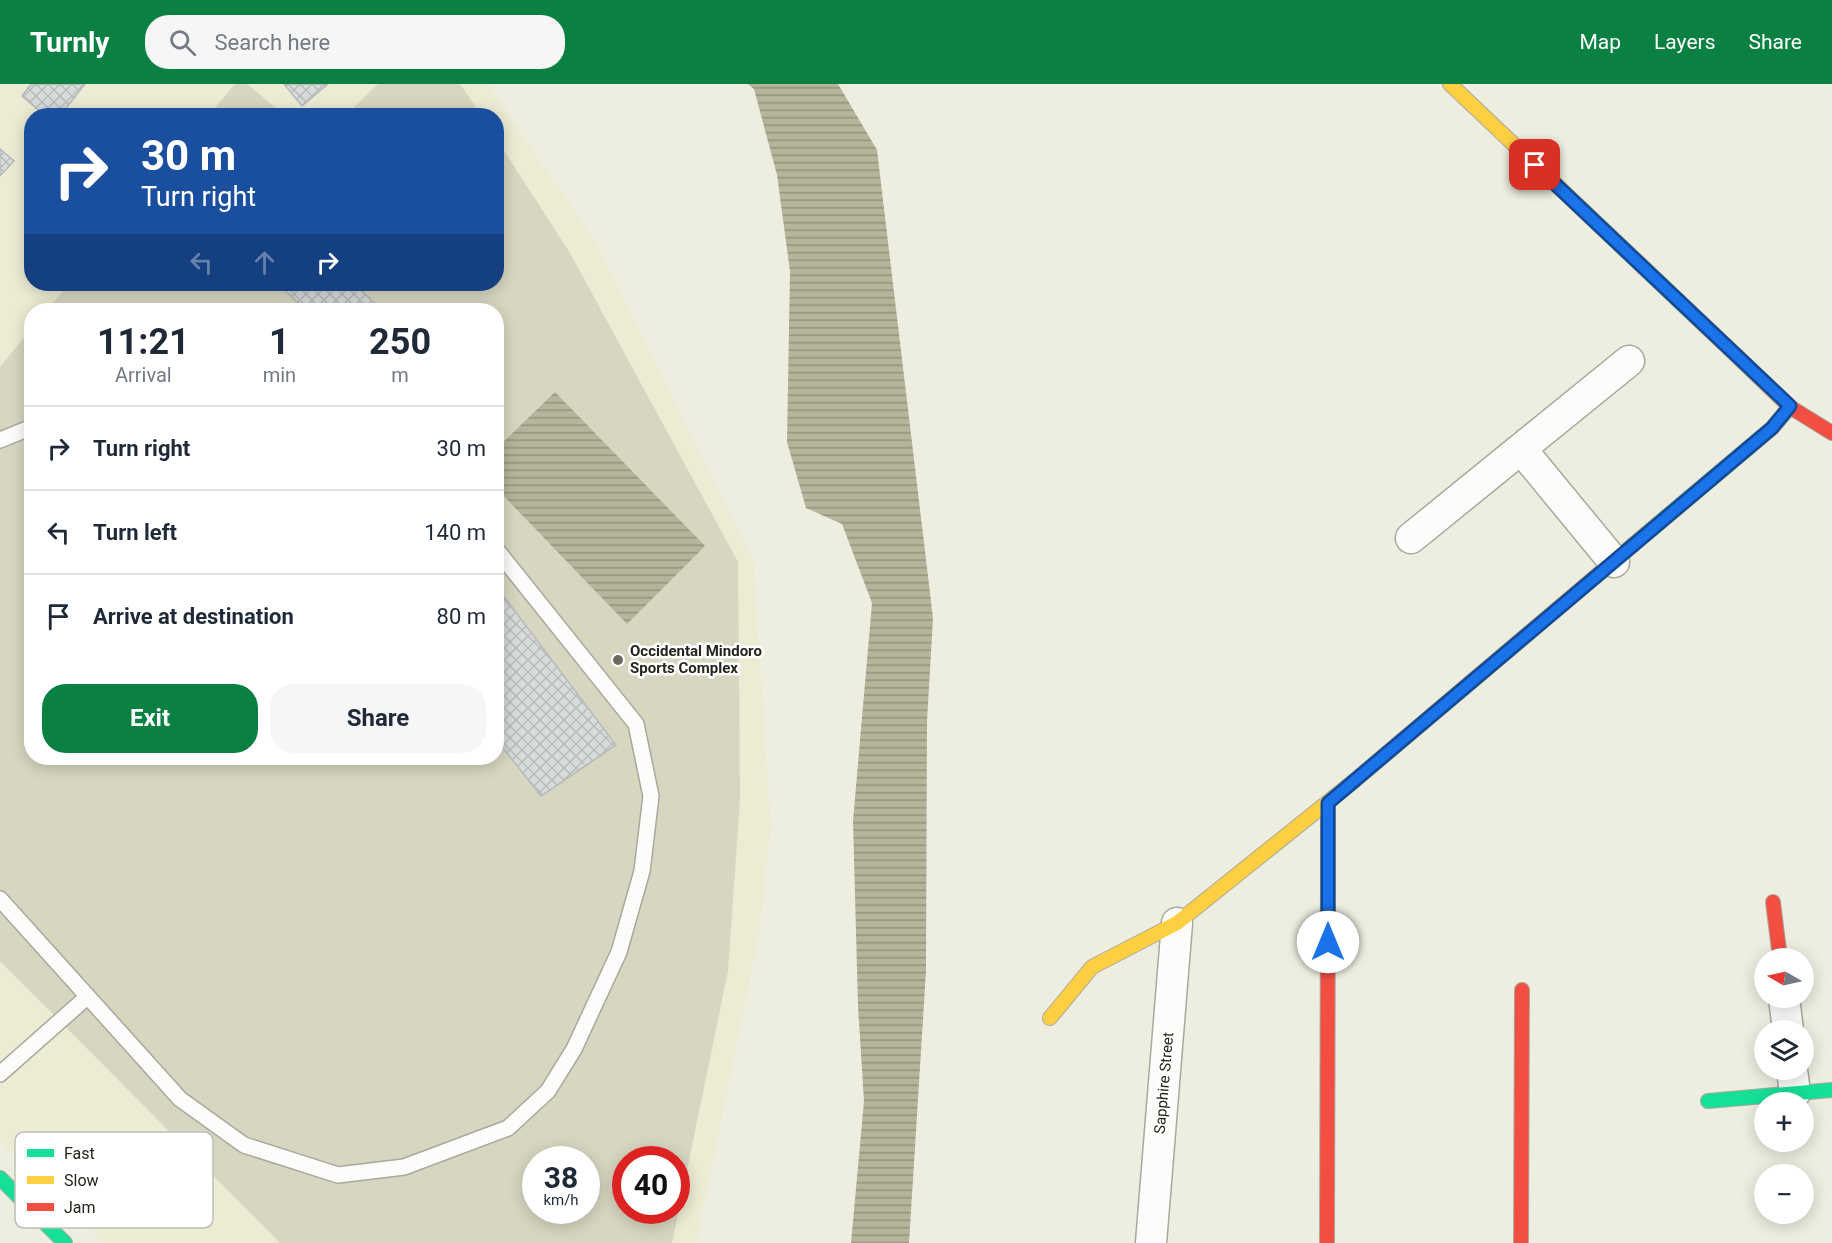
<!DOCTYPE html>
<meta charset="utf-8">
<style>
body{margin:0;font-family:Roboto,sans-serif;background:#f6f6f7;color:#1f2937;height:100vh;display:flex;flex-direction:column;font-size:22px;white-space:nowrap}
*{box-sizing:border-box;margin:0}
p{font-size:20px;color:#747a83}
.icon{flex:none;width:33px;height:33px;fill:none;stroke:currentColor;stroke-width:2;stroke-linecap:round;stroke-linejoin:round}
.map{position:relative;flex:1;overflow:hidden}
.panel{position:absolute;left:24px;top:219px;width:480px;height:462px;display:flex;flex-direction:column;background:#fff;border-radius:24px;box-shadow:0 3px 15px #0003}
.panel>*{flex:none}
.guide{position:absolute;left:24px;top:24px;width:480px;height:183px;border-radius:24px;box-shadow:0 3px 15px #0003;background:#1a4fa0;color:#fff;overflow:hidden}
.needle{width:39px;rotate:279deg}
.buttons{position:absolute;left:1754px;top:864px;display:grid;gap:12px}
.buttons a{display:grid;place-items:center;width:60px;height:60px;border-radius:50%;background:#fff;box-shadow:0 3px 15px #0003;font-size:30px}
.speed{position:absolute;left:522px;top:1062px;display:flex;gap:12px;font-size:30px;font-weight:700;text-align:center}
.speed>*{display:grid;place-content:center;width:78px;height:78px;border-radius:50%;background:#fff;box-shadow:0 3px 15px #0003;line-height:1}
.speed small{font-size:15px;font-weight:400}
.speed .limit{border:9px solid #d22;background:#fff;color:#111}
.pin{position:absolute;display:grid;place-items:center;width:51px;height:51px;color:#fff;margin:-26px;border-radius:12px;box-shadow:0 3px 9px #0006}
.me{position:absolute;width:66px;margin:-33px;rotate:0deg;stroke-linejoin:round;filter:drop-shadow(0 0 4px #0008)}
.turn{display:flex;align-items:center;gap:21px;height:126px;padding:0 18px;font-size:27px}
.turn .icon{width:78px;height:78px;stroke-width:2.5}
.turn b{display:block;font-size:42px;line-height:51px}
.lanes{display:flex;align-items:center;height:57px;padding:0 18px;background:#0003;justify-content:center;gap:30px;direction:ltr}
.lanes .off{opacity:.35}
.eta{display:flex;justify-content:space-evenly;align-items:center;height:102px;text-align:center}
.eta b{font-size:36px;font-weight:700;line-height:42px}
.cta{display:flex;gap:12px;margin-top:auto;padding:12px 18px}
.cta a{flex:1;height:69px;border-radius:24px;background:#0b8043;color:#fff;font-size:24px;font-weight:700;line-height:69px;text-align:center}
.cta a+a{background:#f6f6f7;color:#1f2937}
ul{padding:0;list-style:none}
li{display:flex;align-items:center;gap:18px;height:84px;padding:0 18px;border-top:2px solid #e0e1e3}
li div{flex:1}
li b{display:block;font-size:22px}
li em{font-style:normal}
header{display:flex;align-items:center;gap:36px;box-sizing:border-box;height:84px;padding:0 30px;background:#0b8043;color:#fff}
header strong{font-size:28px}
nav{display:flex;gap:33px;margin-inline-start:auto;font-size:21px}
.search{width:420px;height:54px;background:#f6f6f7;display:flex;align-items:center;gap:15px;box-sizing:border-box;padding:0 21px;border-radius:24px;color:#747a83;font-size:22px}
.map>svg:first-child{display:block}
.built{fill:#ececd4;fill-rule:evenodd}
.green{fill:#d6d6c1;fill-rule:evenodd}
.water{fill:url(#water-rules)}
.building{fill:url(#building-cross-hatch);stroke:#b7bab8;stroke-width:1.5}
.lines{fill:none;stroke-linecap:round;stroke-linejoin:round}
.lane-casing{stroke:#a8a89d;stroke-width:18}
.street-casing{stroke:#a8a89d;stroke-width:33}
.fast-casing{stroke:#a8a89d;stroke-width:16}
.slow-casing{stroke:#a8a89d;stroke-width:16}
.jam-casing{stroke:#a8a89d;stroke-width:16}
.lane{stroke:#fcfcfa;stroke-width:15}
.street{stroke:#fcfcfa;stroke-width:30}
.fast{stroke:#16e098;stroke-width:14}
.slow{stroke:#ffcf43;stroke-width:14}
.jam{stroke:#f24e42;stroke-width:14}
.route-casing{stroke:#114b97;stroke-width:15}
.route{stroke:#1a73e8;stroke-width:10}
.poi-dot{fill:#6b6b60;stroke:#fff;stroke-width:2}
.labels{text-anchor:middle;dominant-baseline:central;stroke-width:5;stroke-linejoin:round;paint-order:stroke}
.poi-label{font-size:15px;font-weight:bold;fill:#25251b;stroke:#fff;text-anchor:start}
.street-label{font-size:15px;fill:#25251b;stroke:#fff}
.key{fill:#fff;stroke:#bebebb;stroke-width:1.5}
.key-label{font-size:16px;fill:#25251b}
</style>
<header>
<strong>Turnly</strong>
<div class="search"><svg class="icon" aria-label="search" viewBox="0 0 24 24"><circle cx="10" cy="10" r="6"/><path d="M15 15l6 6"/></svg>Search here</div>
<nav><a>Map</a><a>Layers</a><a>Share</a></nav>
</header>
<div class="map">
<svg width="1832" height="1159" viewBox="0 0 1832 1159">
<defs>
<pattern id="water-rules" width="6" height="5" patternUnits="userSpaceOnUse" patternTransform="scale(1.5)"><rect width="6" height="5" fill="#b5b59b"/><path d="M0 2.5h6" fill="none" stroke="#93937e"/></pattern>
<pattern id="building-cross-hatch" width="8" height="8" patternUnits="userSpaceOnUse" patternTransform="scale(1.5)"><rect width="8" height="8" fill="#d7dbd9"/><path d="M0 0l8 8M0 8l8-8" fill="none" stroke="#b8bcba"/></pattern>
</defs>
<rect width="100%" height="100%" fill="#edede0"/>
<path class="built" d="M0,0H487L594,155L753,475L771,745L758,856L696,1159H104L0,1058ZM32,32H496V200H32ZM32,226H496V674H32ZM536,1076H586V1126H536ZM626,1076H676V1126H626Z"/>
<path class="green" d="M235,0H247L284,31H209Z
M378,0H460L481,31H346Z
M497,56L570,169L738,478L740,715L728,887L672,1159H280L0,877V283L31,245L32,674H496V226H47L69,200H496ZM536,1076H586V1126H536ZM626,1076H676V1126H626Z"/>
<path class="water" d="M748,0H838L877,66L933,534L927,637L926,887L909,1159H851L864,1017L858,922L853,737L872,519L842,440L806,424L787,358L790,187L777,91L754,5Z
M555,308L705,462L627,540L497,405V364Z"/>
<path class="building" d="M31,0H85L60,32H45L22,12Z
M284,0H328L302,22Z
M0,65L14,77L0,92Z
M278,200H354L382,226H306Z
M496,502L616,661L541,712L496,655Z"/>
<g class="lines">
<defs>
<path id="lane" d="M0,356L32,343
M0,815L180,1015L244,1061L338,1091L404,1083L508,1044L548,1007L574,965L619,868L642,787L651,712L636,640L496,465
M0,990L87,913"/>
<path id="street" d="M1521,365L1614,478
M1411,454L1629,277
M1784,914L1788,946
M1792,986L1795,1009
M1151,1159L1177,839"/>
<path id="fast" d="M1634,460L1772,344L1790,323
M1328,799V719
M1708,1017L1832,1006
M0,1094L65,1159"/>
<path id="slow" d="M1450,0L1739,274
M1050,934L1092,883L1177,839L1354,697"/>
<path id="jam" d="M1739,274L1790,323L1832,349
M1354,697L1634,460
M1773,818L1780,874
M1327,1159L1328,799
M1521,1159L1522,906"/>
</defs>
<use href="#lane" class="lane-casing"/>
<use href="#street" class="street-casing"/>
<use href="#fast" class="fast-casing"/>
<use href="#slow" class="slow-casing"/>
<use href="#jam" class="jam-casing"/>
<use href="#lane" class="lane"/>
<use href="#street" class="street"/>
<use href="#fast" class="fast"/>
<use href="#slow" class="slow"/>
<use href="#jam" class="jam"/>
</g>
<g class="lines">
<defs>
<path id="route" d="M1328,858V719L1772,344L1790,322L1535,81"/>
</defs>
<use href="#route" class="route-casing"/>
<use href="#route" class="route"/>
</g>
<circle class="poi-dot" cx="618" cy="576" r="6"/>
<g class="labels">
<g class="poi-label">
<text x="630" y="567">Occidental Mindoro<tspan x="630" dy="17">Sports Complex</tspan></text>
</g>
<g class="street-label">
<text transform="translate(1164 999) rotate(-85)">Sapphire Street</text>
</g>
</g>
<rect x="15" y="1048" width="198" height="96" rx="9" class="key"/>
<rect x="27" y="1065" width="27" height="8" fill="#16e098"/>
<rect x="27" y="1092" width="27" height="8" fill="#ffcf43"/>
<rect x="27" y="1119" width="27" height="8" fill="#f24e42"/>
<g class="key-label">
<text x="64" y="1075">Fast</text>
<text x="64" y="1102">Slow</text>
<text x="64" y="1129">Jam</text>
</g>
</svg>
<div class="buttons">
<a><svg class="needle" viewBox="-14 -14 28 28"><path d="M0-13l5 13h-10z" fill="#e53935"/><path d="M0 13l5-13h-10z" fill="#747a83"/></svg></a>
<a><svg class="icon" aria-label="layers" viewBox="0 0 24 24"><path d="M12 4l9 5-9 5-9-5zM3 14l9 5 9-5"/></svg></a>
<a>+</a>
<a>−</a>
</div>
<div class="speed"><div>38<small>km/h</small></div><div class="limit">40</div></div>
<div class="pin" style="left:1535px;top:81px;background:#d93025"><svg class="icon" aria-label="arrive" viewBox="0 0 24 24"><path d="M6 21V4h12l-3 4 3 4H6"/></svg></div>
<svg class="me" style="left:1328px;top:858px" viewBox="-20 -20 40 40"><circle r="19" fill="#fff"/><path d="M0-13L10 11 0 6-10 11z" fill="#1a73e8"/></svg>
<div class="guide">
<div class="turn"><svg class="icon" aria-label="right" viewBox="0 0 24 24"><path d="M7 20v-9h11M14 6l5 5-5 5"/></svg><div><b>30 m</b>Turn right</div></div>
<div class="lanes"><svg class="icon off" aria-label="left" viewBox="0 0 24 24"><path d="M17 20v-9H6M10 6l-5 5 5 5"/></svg><svg class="icon off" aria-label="ahead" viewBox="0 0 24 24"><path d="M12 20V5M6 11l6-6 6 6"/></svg><svg class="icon" aria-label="right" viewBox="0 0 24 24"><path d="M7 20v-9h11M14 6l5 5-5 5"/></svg></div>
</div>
<section class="panel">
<div class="eta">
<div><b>11:21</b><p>Arrival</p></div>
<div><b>1</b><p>min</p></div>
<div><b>250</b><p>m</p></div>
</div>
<ul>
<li><svg class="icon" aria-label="right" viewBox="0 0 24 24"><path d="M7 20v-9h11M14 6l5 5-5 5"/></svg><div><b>Turn right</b></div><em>30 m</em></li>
<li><svg class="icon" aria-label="left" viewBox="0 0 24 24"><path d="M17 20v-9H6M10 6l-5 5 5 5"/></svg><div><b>Turn left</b></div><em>140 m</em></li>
<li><svg class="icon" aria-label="arrive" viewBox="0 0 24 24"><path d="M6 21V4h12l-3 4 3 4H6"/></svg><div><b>Arrive at destination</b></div><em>80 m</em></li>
</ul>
<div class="cta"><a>Exit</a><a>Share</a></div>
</section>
</div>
